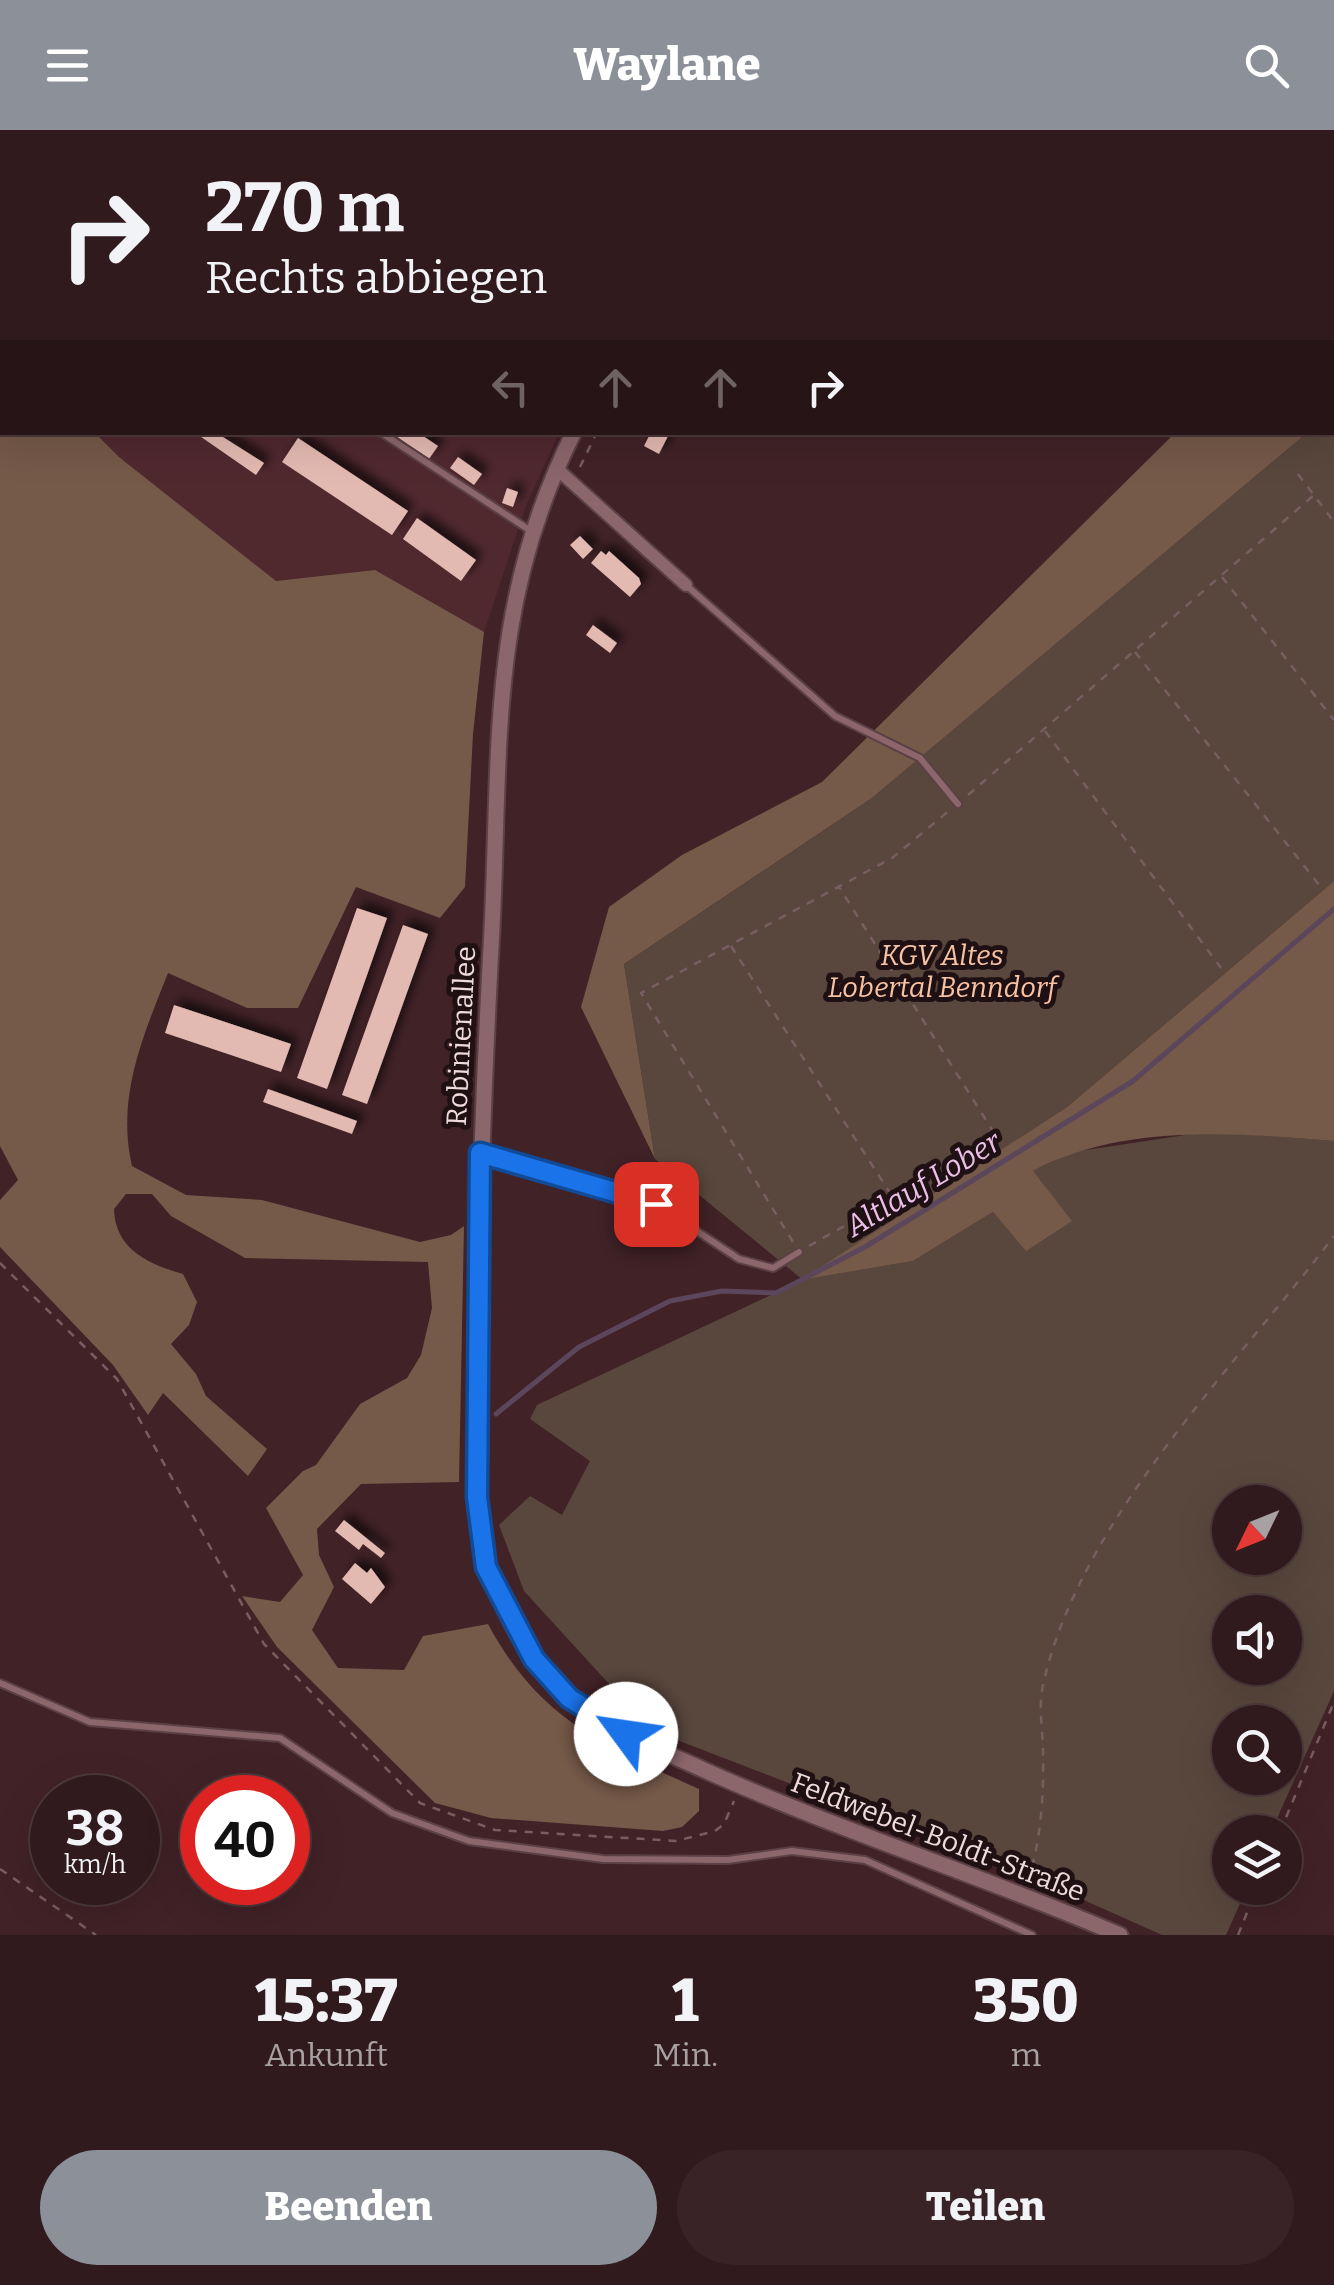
<!DOCTYPE html>
<html lang="de">
<meta charset="utf-8">
<style>
body{margin:0;font-family:Bitter,serif;background:#392326;color:#f1f3f6;height:100vh;display:flex;flex-direction:column;font-size:38px;white-space:nowrap}
*{box-sizing:border-box;margin:0}
p{font-size:32px;color:#a8a1a4}
.icon{flex:none;width:55px;height:55px;fill:none;stroke:currentColor;stroke-width:2;stroke-linecap:round;stroke-linejoin:round}
.map{position:relative;height:1805px;overflow:hidden}
.drawer{display:flex;flex-direction:column;background:#311a1d;flex:1}
.drawer>*{flex:none}
.banner{position:absolute;left:0px;top:0px;width:1335px;height:305px;box-shadow:0 10px 40px #0002,0 0 0 2px #4c383b;background:#311a1d;color:#f1f3f6;overflow:hidden}
.needle{width:65px;rotate:227deg}
.fabs{position:absolute;left:1212px;top:1355px;display:grid;gap:20px}
.fabs a{display:grid;place-items:center;width:90px;height:90px;border-radius:50%;background:#311a1d;box-shadow:0 10px 40px #0002,0 0 0 2px #4c383b;font-size:50px}
.speed{position:absolute;left:30px;top:1645px;display:flex;gap:20px;font-size:50px;font-weight:700;text-align:center}
.speed>*{display:grid;place-content:center;width:130px;height:130px;border-radius:50%;background:#311a1d;box-shadow:0 10px 40px #0002,0 0 0 2px #4c383b;line-height:1}
.speed small{font-size:25px;font-weight:400}
.speed .limit{border:15px solid #d22;background:#fff;color:#111}
.pin{position:absolute;display:grid;place-items:center;width:85px;height:85px;color:#fff;margin:-42px;border-radius:20px;box-shadow:0 5px 15px #0006}
.me{position:absolute;width:110px;margin:-55px;rotate:301deg;stroke-linejoin:round;filter:drop-shadow(0 0 8px #0008)}
.turn{display:flex;align-items:center;gap:35px;height:210px;padding:0 40px;font-size:45px}
.turn .icon{width:130px;height:130px;stroke-width:2.5}
.turn b{display:block;font-size:70px;line-height:85px}
.lanes{display:flex;align-items:center;height:95px;padding:0 40px;background:#0003;justify-content:center;gap:50px;direction:ltr}
.lanes .off{opacity:.35}
.eta{display:flex;justify-content:space-evenly;align-items:center;height:170px;text-align:center}
.eta b{font-size:60px;font-weight:800;line-height:70px}
.cta{display:flex;gap:20px;margin-top:auto;padding:20px 40px}
.cta a{flex:1;height:115px;border-radius:60px;background:#8c9099;color:#fff;font-size:40px;font-weight:800;line-height:115px;text-align:center}
.cta a+a{background:#392326;color:#f1f3f6}
header{display:flex;justify-content:space-between;align-items:center;height:130px;padding:0 40px;background:#8c9099;color:#fff;font-size:45px;font-weight:800}
.map>svg:first-child{display:block}
.built{fill:#50292f}
.green{fill:#59473d;fill-rule:evenodd}
.forest{fill:#755949}
.lines{fill:none;stroke-linecap:round;stroke-linejoin:round}
.stream{stroke:#5c465b;stroke-width:5}
.building{fill:#e3bab2;filter:url(#shadow)}
.service-casing{stroke:#5b4045;stroke-width:10}
.minor-casing{stroke:#5b4045;stroke-width:16}
.tertiary-casing{stroke:#5b4045;stroke-width:19}
.path{stroke:#795d61;stroke-width:2.5;stroke-dasharray:8 8;stroke-linecap:butt}
.service{stroke:#8b666b;stroke-width:6}
.minor{stroke:#8b666b;stroke-width:12}
.tertiary{stroke:#8b666b;stroke-width:15}
.route-casing{stroke:#114b97;stroke-width:25}
.route{stroke:#1a73e8;stroke-width:18}
.labels{text-anchor:middle;dominant-baseline:central;stroke-width:10;stroke-linejoin:round;paint-order:stroke}
.park-label{font-size:28px;font-style:italic;fill:#f8c3a4;stroke:#1f1013}
.street-label{font-size:28px;fill:#efdadc;stroke:#1f1013}
.water-label{font-size:30px;font-style:italic;fill:#ebbfe8;stroke:#1f1013}
</style>
<header><svg class="icon" aria-label="menu" viewBox="0 0 24 24"><path d="M4 6h16M4 12h16M4 18h16"/></svg>Waylane<svg class="icon" aria-label="search" viewBox="0 0 24 24"><circle cx="10" cy="10" r="6"/><path d="M15 15l6 6"/></svg></header>
<div class="map">
<svg width="1334" height="1805" viewBox="0 0 1334 1805">
<defs>
<filter id="shadow"><feDropShadow dx="7" dy="-7" stdDeviation="5" flood-color="#0009"/></filter>
</defs>
<rect width="100%" height="100%" fill="#412227"/>
<path class="built" d="M95,303H559L525,378L484,502L375,440L276,451L119,327Z"/>
<path class="green" d="M1334,280V751L1067,977L806,1149L913,1131L993,1082L1027,1120L1032,1041L1073,1022L1212,1001L1334,1011V1561L1271,1702H1230V1758H1247L1226,1805H1162L1030,1746L643,1597L654,1576L610,1555L524,1461L499,1395L530,1366L562,1385L590,1331L530,1289L537,1275L803,1150L655,1029L624,834L872,668L1307,303L1332,302ZM1230,1372H1285V1428H1230ZM1230,1482H1285V1538H1230ZM1230,1592H1285V1648H1230Z"/>
<path class="forest" d="M277,0H563L267,2Z
M0,229L2,302L95,303L119,327L276,451L375,440L484,502L473,604L465,757L440,788L356,757L298,878H247L168,843C143,906 116,967 132,1036L186,1065L262,1070L420,1112L451,1105L464,1096L459,1352L361,1354L317,1399L319,1425L334,1457L312,1500L338,1538L404,1540L423,1506L488,1494C539,1590 606,1617 699,1659V1681L682,1697L663,1701L491,1688L435,1673L277,1517L242,1466L280,1472L303,1445L266,1378L303,1341L316,1335L360,1274L407,1248L421,1225L432,1178L428,1132L245,1128L171,1086L152,1064H126L114,1079C115,1119 148,1134 183,1144L197,1172L189,1195L171,1214L196,1244L206,1266L267,1319L248,1346L163,1263L148,1285L113,1235L0,1117V1070L18,1050L0,1016Z
M1175,303H1307L872,668L624,834L655,1029L581,877L609,777L682,725L822,652Z
M1334,751V1011C1235,1003 1123,993 1033,1041L1072,1091L1026,1121L993,1082L913,1131L801,1150L1067,977Z"/>
<g class="lines">
<path class="stream" d="M496,1284L579,1217L670,1171L722,1161L776,1163L865,1117L1133,951L1334,779"/>
</g>
<path class="building" d="M194,302H215L264,333L256,345Z
M390,302H417L438,316L429,329Z
M651,302H670L659,324L644,316Z
M298,308L408,381L392,405L282,332Z
M458,327L482,344L474,355L450,338Z
M507,358L518,362L513,377L502,373Z
M417,388L476,430L461,451L403,409Z
M580,406L593,419L583,429L570,415Z
M601,421L606,425L609,421L639,448L641,454L630,467L591,433Z
M593,495L617,513L610,523L586,505Z
M357,778L387,788L327,959L297,948Z
M403,795L428,804L367,974L342,965Z
M174,875L291,914L281,942L165,903Z
M268,959L357,991L352,1004L263,972Z
M344,1390L385,1423L381,1428L363,1414L359,1420L335,1401Z
M355,1433L367,1443L371,1438L385,1457L371,1474L342,1449Z"/>
<g class="lines">
<defs>
<path id="service" d="M1054,0L1056,2
M1126,2L1128,0
M380,302L531,401
M687,456L835,586L920,628L958,674
M485,1024L656,1074L739,1129L773,1138L799,1122
M0,1553L90,1592L280,1608L392,1683L469,1711L603,1729L728,1730L792,1721L865,1730L1032,1805"/>
<path id="minor" d="M919,2L921,0
M0,131L2,130
M556,338L686,455"/>
<path id="tertiary" d="M728,2L729,0
M574,302C488,473 501,616 492,799C481,996 475,1194 478,1391C490,1458 518,1524 571,1569C609,1602 659,1619 704,1640C840,1701 983,1746 1120,1805"/>
</defs>
<use href="#service" class="service-casing"/>
<use href="#minor" class="minor-casing"/>
<use href="#tertiary" class="tertiary-casing"/>
<path class="path" d="M50,2L54,0
M749,2L750,0
M0,50L2,47
M580,337L597,302
M1298,344L1334,392
M1222,447L1334,590
M1135,522L1320,756
M1045,601L1221,838
M968,665L1314,365
M731,816L892,1066
M1334,831V834
M793,1112L641,863L892,728L950,680
M809,1116L998,1009L839,757
M0,1133L117,1249L264,1514L420,1673L495,1700L676,1711L715,1701L724,1694L734,1671
M1280,1702L1334,1572
M0,1739L96,1805
M1027,1752C1041,1715 1044,1663 1043,1624C1043,1602 1038,1576 1043,1555C1079,1391 1235,1237 1334,1106
M1238,1805L1257,1758"/>
<use href="#service" class="service"/>
<use href="#minor" class="minor"/>
<use href="#tertiary" class="tertiary"/>
</g>
<g class="lines">
<defs>
<path id="route" d="M626,1604L569,1568L534,1529L486,1437L477,1367L480,1023L656,1074"/>
</defs>
<use href="#route" class="route-casing"/>
<use href="#route" class="route"/>
</g>
<g class="labels">
<g class="park-label">
<text x="942" y="825">KGV Altes<tspan x="942" dy="32">Lobertal Benndorf</tspan></text>
</g>
<g class="street-label">
<text transform="translate(461 906) rotate(-87)">Robinienallee</text>
<text transform="translate(938 1707) rotate(21)">Feldwebel-Boldt-Straße</text>
</g>
<g class="water-label">
<text transform="translate(923 1054) rotate(-31)">Altlauf Lober</text>
</g>
</g>
</svg>
<div class="fabs">
<a><svg class="needle" viewBox="-14 -14 28 28"><path d="M0-13l5 13h-10z" fill="#e53935"/><path d="M0 13l5-13h-10z" fill="#a8a1a4"/></svg></a>
<a><svg class="icon" aria-label="sound" viewBox="0 0 24 24"><path d="M4 9h4l5-4v14l-5-4H4zM17 9q2 3 0 6"/></svg></a>
<a><svg class="icon" aria-label="search" viewBox="0 0 24 24"><circle cx="10" cy="10" r="6"/><path d="M15 15l6 6"/></svg></a>
<a><svg class="icon" aria-label="layers" viewBox="0 0 24 24"><path d="M12 4l9 5-9 5-9-5zM3 14l9 5 9-5"/></svg></a>
</div>
<div class="speed"><div>38<small>km/h</small></div><div class="limit">40</div></div>
<div class="pin" style="left:656px;top:1074px;background:#d93025"><svg class="icon" aria-label="arrive" viewBox="0 0 24 24"><path d="M6 21V4h12l-3 4 3 4H6"/></svg></div>
<svg class="me" style="left:626px;top:1604px" viewBox="-20 -20 40 40"><circle r="19" fill="#fff"/><path d="M0-13L10 11 0 6-10 11z" fill="#1a73e8"/></svg>
<div class="banner">
<div class="turn"><svg class="icon" aria-label="right" viewBox="0 0 24 24"><path d="M7 20v-9h11M14 6l5 5-5 5"/></svg><div><b>270 m</b>Rechts abbiegen</div></div>
<div class="lanes"><svg class="icon off" aria-label="left" viewBox="0 0 24 24"><path d="M17 20v-9H6M10 6l-5 5 5 5"/></svg><svg class="icon off" aria-label="ahead" viewBox="0 0 24 24"><path d="M12 20V5M6 11l6-6 6 6"/></svg><svg class="icon off" aria-label="ahead" viewBox="0 0 24 24"><path d="M12 20V5M6 11l6-6 6 6"/></svg><svg class="icon" aria-label="right" viewBox="0 0 24 24"><path d="M7 20v-9h11M14 6l5 5-5 5"/></svg></div>
</div>
</div>
<section class="drawer">
<div class="eta">
<div><b>15:37</b><p>Ankunft</p></div>
<div><b>1</b><p>Min.</p></div>
<div><b>350</b><p>m</p></div>
</div>
<div class="cta"><a>Beenden</a><a>Teilen</a></div>
</section>
